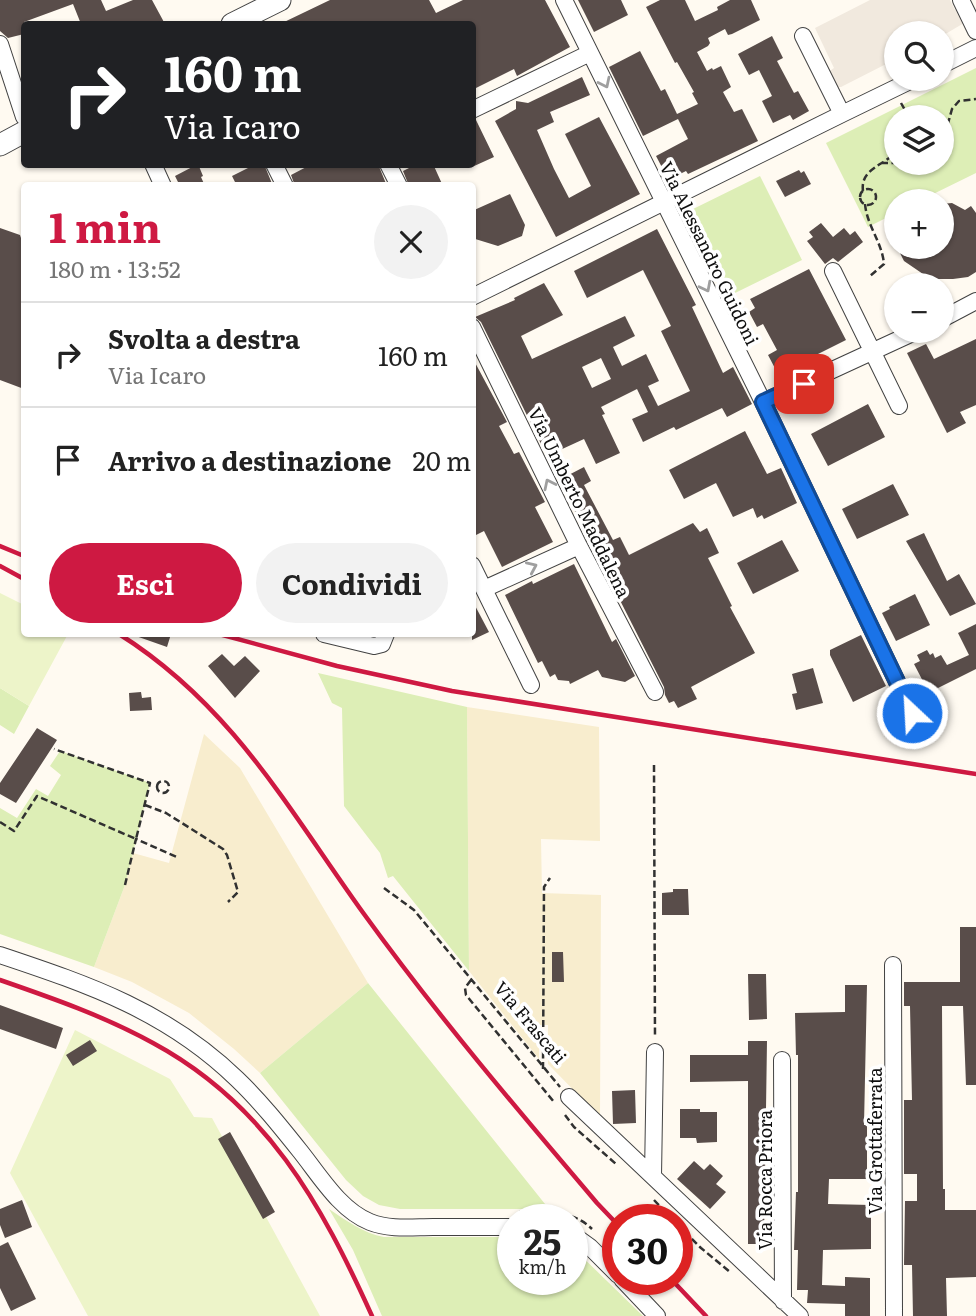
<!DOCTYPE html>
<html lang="it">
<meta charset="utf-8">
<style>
body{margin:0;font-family:Literata,serif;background:#f2f2f2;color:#222;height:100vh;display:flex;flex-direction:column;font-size:26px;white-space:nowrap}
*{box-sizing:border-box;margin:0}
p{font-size:23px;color:#767676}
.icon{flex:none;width:38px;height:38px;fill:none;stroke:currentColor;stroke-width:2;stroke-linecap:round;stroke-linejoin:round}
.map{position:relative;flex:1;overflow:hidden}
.sheet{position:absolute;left:21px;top:182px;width:455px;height:455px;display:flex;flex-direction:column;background:#fff;border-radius:7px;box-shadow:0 2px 5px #0004}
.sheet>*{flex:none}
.guide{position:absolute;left:21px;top:21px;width:455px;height:147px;border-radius:7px;box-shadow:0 2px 5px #0004;background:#202124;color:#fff;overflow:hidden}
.fabs{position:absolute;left:884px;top:21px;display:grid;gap:14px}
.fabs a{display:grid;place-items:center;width:70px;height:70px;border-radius:50%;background:#fff;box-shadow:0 2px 5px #0004;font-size:35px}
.speed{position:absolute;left:497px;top:1204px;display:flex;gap:14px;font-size:35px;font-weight:700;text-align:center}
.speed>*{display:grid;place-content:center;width:91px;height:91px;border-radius:50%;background:#fff;box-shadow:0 2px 5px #0004;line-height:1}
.speed small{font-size:18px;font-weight:400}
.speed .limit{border:10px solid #d22;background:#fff;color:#111}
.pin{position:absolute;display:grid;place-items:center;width:60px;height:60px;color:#fff;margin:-30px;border-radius:14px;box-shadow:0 4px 10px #0006}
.me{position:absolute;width:77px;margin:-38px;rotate:335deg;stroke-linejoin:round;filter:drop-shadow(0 0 5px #0008)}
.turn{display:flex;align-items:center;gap:24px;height:147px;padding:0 28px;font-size:32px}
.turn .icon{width:91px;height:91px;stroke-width:2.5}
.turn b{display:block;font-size:49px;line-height:60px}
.round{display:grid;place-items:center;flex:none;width:74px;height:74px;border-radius:37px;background:#f2f2f2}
.overview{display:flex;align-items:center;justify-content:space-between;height:119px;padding:0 28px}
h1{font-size:42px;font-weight:700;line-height:52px;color:#ce1942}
.action{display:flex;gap:14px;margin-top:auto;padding:14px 28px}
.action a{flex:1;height:80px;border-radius:42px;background:#ce1942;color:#fff;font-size:28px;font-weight:700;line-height:80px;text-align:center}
.action a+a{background:#f2f2f2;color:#222}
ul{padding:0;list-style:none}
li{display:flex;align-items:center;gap:21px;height:105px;padding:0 28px;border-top:2px solid #e0e0e0}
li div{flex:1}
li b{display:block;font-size:26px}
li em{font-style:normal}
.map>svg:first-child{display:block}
.farmland{fill:#f8edce}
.green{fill:#ddeeb6;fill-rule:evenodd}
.pitch{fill:#edf4c9}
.plaza{fill:#f1e9de}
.building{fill:#594d4a;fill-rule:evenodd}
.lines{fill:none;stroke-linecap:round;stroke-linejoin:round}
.minor-casing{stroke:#424242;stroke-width:18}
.tertiary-casing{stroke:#424242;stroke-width:23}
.path{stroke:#313131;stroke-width:2.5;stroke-dasharray:7 3.5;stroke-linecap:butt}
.minor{stroke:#fff;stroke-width:16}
.tertiary{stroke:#fff;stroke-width:21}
.rail{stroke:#ce1942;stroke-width:4.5}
.oneway{stroke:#9f9f9f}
.route-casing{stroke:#114b97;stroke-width:18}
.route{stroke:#1a73e8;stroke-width:12}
.labels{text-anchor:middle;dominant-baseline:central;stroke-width:7;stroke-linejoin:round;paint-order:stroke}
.street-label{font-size:18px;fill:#0f0f0f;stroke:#fff}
</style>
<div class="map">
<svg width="976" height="1316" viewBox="0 0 976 1316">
<rect width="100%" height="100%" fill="#fffaf1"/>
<path class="farmland" d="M467,707L599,727L600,841L541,839L542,893L601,895L600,1117L548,1064V1025H539V1059L469,971Z
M204,734L240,768L368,983L260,1073L234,1049L189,1013L132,982L94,967L125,885L133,853L169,863Z"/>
<path class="green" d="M976,68V173L919,201H896V213L868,227L826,143ZM896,117H942V163H896Z
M760,176L802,260L729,296L687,212Z
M318,673L467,707L469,971L393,876L388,878L380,853L344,806L342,708L332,703Z
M0,688L29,706L14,734L0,725Z
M60,751L150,783L125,885L94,967L0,934V808L17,818L36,789L48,796L61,775L50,766Z
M368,983L549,1209H400L379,1205L363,1196L346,1180L260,1073Z
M329,1209C347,1221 363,1233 384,1237H513V1279H572V1247L643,1316H382L353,1250Z"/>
<path class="pitch" d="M0,593L24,605V634H68L29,706L0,688Z
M75,1030L170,1079L194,1117L212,1118L320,1316H88L10,1173Z"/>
<path class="plaza" d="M870,0H950L955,10L963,6L964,23L942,36V33H896V59L841,87H837L824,75L834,68L815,28Z"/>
<path class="building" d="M0,0H101L106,11L133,0H152L165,24H81L73,4L24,22V34L8,38L0,31Z
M330,0H429L436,13L463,0H545L570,47L517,76L514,69L472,90V24H280Z
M578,0H621L628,15L594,32Z
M660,0H685L695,21L718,10L717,7L730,0H751L760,20L732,34L728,35L725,29L708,38L710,43L708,46L697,52L707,71L712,68L713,70L721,66L731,87L723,92L734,112L742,109L758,141L688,174L686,171L674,177L671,172L666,175L656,156L688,139L678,119L643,136L609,67L640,51L661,91L665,89L677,114L698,104L692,93L694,92L677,62L675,63L646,7Z
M772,36L783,58L777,61L794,93L798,91L809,111L793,120L790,115L773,123L762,101L772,96L759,70L749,75L738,54Z
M582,77L590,95L550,112L554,122L537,130L554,169L569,198L591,186L565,134L599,117L640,194L556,237L495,121L516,109V101L528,103Z
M472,120H476L494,157L472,167Z
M198,164L203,176L201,177L205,186H180L175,176Z
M256,164H264L273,186H237L232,176Z
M312,164H378L387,186H295L291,175Z
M417,164H433L443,186H409L403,171Z
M799,170L801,173L804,171L811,184L785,197L776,181Z
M510,194L525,225L522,236L498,246L472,238V211Z
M952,203L965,210L971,206L976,213V272L968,277L953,279H936L923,274L904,261L897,247H942V204Z
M821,223L833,237L844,228L850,235L855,231L863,242L838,262L833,258L825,264L807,241L813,237L809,232Z
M0,228L20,235L24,247V389L0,380Z
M657,229L696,305L692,307L723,373L733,367L752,404L727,417L722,408L676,430L674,427L643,442L632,419L648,412L637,389L601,407L605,414L602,415L620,453L596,464L584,439L547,456L481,322L475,317L515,300L514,298L544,283L563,315L521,336L532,359L625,316L635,336L613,347L622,366L646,354L659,381L648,386L658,406L690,391L661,331L671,326L643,270L587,298L574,271ZM601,358L611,379L592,388L582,367Z
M809,269L846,340L778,374L768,355L777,350L763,324L757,327L749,312L755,308L750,299Z
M976,339V405L960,412L966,423L947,433L907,353L926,344L934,359Z
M472,357L507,422L499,426L514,454L519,452L545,502L535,507L553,542L502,567L484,531L472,537Z
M868,404L885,437L828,466L811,434Z
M745,431L767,474L781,468L797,503L764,519L762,515L757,518L753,508L733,517L716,483L684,499L669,470Z
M584,467L591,481L584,485L613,540L620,537L629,555L693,523L700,532L707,528L719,553L708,558L732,606L730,607L755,653L691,687L697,699L678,708L674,701L669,703L665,695L664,687L559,480Z
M893,484L909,515L857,539L842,509Z
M924,533L947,581L959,574L976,604L950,616L906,541Z
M782,540L799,571L753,594L737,563Z
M574,564L612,642L616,639L635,676L625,682L602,677L598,670L570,684L569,681L558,680L555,674L550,677L542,661L538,663L505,595L532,581L533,584Z
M915,594L930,625L896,641L882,613L890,609L889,607Z
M472,600L489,632L472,640Z
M976,624V669L936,689L934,685L927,689L914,664L920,661L917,655L927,650L930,655L933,653L935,658L941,655L947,665L969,655L958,633Z
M133,634H171L167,647L133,635Z
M861,635L886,686L853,702L830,655V650Z
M222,654L234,666L245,656L260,671L235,698L208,666Z
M813,668L823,703L796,710L792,694L797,693L792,674Z
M141,692L142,698L151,697L152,710L130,711L129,693Z
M37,728L57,740L16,803L0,794V783Z
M673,889H688L689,915H662V893L673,892Z
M960,927H976V1085H966L963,1006H942L943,1189H945V1210H976V1277L946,1278L947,1316H913L912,1265H904L905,1201H917V1174H904V1100H912L910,1006H904V982H960Z
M552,952H563L564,982H552Z
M748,974H766L767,1019L749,1020Z
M845,985H867L864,1125H867V1179H829L828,1204L871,1205V1249L823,1250L822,1285L845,1286V1277L870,1278V1316H845V1304L807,1303L808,1290H797L798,1250H794L796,1192H798V1055H796L795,1013L845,1012Z
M0,1005L63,1028L56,1049L0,1029Z
M90,1040L97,1051L73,1066L66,1055Z
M748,1041H767L764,1244H748V1081L690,1082V1055H748Z
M635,1090L636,1123L613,1124L612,1091Z
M680,1109H700V1112H717V1142L697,1143L696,1138H680Z
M230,1132L275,1212L263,1219L218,1139Z
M694,1161L704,1170L710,1164L723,1176L716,1184L726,1192L710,1209L677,1179Z
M22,1200L32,1227L5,1238L0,1225V1209Z
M8,1242L36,1299L11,1311L0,1288V1246Z"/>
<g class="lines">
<defs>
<path id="minor" d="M564,0L763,402L912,713
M961,0L976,31
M803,36L842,114L914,79
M0,44L24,117
M942,65L976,48
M472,110L590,53
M153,164L163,186
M274,164L285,186
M388,164L399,186
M833,271L899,406
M472,297L842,114
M942,319L976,301
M472,327L579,546L655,692
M763,402L917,331
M472,565L531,685
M484,589L579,546
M324,634L374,646L382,644L386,634
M0,955C90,985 168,1012 237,1079C260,1101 280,1126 300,1151C320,1176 340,1210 370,1222C390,1230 413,1227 433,1227C460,1227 486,1227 513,1227
M893,965L894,1316
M782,1060L783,1301
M569,1097L800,1316
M653,1176L655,1052
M572,1234L590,1247L618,1275
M622,1279L657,1316"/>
<path id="tertiary" d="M232,24L280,0
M0,145L24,132"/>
</defs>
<use href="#minor" class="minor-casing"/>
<use href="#tertiary" class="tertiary-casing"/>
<path class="path" d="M901,103L909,117
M942,145L952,109L959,101L976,99
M881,163H908
M860 197a8 8 0 1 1 16 0a8 8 0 1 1-16 0Z
M863,191C860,169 883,166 896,152
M865,204C867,226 882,242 884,264L870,276
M654,765L655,1038
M157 787a6 6 0 1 1 12 0a6 6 0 1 1-12 0Z
M145,805L166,813L223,849L227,855L238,892L228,902
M0,822L14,831L37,796L136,839L150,783L54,749
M125,885L136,839L179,858
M384,888L414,910L560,1087
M471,980L465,988L466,995L554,1102
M543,1069L544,887L550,878
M565,1115L574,1127L616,1164
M654,1200L673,1220
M519,1212C545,1213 572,1209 592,1229
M677,1224L701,1248L730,1272"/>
<use href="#minor" class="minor"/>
<use href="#tertiary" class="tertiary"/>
<path class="rail" d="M0,546L24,556
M0,566L24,579
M119,634C232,705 289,810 364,914C437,1015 517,1109 597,1203L618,1225
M219,634L337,666L452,691L976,774
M0,980C52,998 104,1016 153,1043C266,1104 321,1203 372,1316
M671,1279L706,1316"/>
</g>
<defs><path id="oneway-chevron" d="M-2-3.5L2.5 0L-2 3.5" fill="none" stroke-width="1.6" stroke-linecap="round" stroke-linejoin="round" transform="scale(1.75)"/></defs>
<g class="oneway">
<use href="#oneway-chevron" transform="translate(605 83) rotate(64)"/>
<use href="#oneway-chevron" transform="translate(706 287) rotate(63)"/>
<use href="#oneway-chevron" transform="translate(549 484) rotate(-116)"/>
<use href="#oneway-chevron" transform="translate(532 567) rotate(-24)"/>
</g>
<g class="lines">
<defs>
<path id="route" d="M804,384L763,402L912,713"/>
</defs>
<use href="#route" class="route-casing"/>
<use href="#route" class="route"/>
</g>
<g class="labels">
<g class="street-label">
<text transform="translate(710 253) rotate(64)">Via Alessandro Guidoni</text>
<text transform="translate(580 502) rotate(64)">Via Umberto Maddalena</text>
<text transform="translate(531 1022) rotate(50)">Via Frascati</text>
<text transform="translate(874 1141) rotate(-90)">Via Grottaferrata</text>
<text transform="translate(764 1180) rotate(-90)">Via Rocca Priora</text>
</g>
</g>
</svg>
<div class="fabs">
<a><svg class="icon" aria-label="search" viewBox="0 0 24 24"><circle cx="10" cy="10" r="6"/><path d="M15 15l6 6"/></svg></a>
<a><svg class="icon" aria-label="layers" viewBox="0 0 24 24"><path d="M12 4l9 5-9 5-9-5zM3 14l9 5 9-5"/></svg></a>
<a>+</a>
<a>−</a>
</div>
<div class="speed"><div>25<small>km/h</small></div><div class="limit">30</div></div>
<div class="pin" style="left:804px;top:384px;background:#d93025"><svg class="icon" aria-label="arrive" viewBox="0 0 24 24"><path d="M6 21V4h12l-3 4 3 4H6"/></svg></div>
<svg class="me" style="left:912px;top:713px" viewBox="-20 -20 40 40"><circle r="17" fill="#1a73e8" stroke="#fff" stroke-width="3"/><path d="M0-11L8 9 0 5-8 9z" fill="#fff"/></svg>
<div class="guide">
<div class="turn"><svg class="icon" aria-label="right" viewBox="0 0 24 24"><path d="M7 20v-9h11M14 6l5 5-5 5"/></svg><div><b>160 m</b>Via Icaro</div></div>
</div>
<section class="sheet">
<div class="overview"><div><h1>1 min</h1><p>180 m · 13:52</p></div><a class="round"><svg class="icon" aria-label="close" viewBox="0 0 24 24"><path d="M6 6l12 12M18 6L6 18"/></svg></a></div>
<ul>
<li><svg class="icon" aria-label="right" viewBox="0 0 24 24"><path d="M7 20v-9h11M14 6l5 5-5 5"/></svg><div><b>Svolta a destra</b><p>Via Icaro</p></div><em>160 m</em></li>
<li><svg class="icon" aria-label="arrive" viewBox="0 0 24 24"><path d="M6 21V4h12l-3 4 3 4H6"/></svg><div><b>Arrivo a destinazione</b></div><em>20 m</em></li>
</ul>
<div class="action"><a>Esci</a><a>Condividi</a></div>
</section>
</div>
